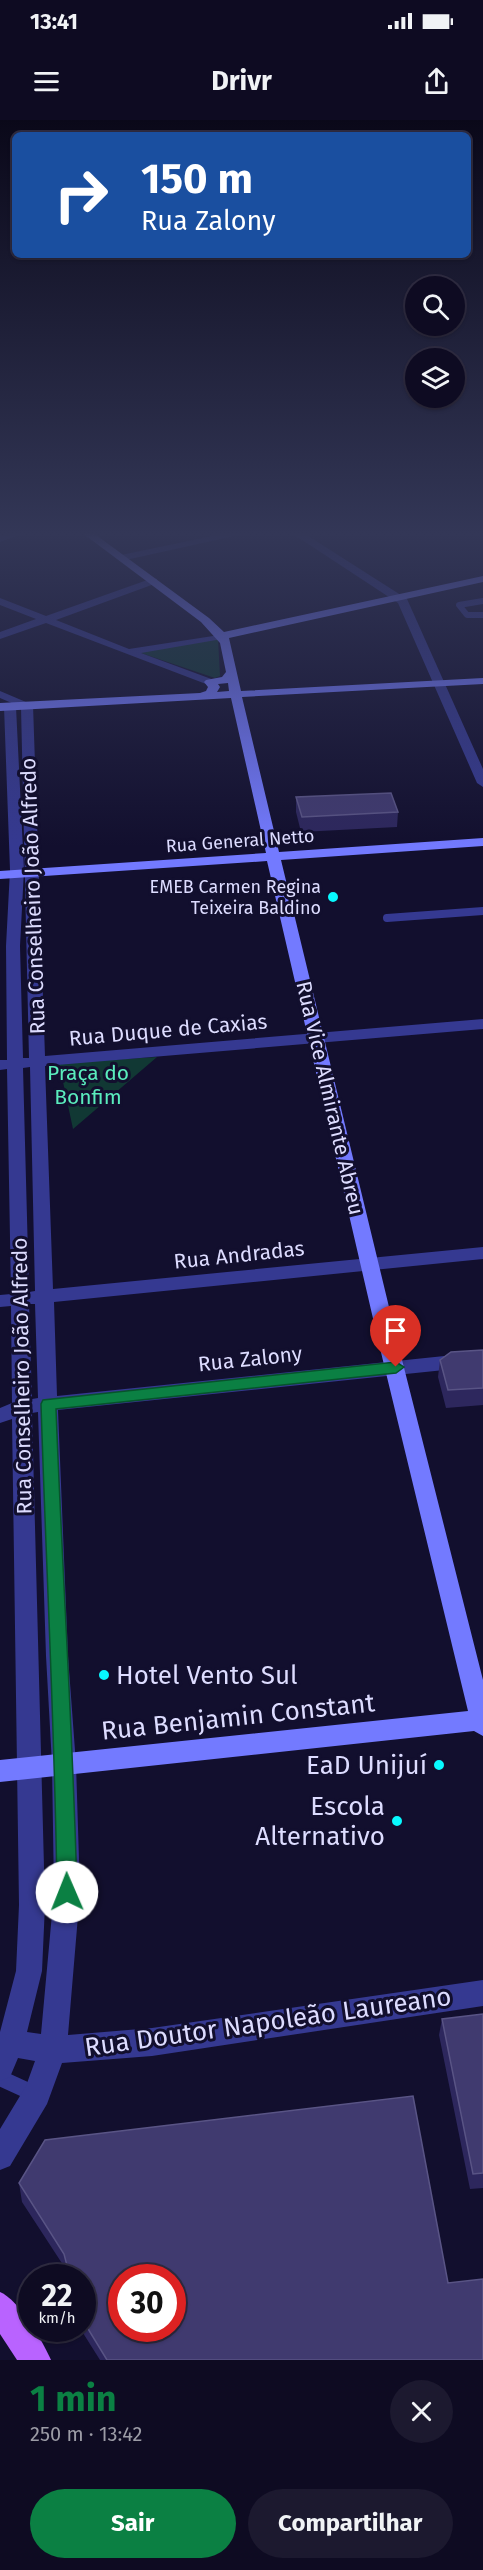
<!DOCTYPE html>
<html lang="pt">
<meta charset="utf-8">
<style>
body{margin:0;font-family:"Fira Sans",sans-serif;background:#1c192f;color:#f1f3f6;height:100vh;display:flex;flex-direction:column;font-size:22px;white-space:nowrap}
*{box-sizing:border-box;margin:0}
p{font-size:20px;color:#9b9ba5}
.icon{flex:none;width:33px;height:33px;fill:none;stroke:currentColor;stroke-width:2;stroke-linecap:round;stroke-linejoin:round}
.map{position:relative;height:2240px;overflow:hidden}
.sheet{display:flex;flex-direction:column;background:#0e0b22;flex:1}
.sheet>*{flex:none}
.hud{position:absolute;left:12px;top:12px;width:459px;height:126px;border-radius:9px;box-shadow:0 2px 4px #0004,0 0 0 2px #2e2b40;background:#1a4fa0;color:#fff;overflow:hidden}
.fabs{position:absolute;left:405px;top:156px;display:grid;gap:12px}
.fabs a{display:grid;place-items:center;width:60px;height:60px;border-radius:50%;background:#0e0b22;box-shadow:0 2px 4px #0004,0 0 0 2px #2e2b40;font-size:30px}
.speed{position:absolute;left:18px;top:2144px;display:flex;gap:12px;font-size:30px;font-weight:700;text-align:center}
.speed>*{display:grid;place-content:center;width:78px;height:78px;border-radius:50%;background:#0e0b22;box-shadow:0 2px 4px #0004,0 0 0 2px #2e2b40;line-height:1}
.speed small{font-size:15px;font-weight:400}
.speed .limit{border:9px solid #d22;background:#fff;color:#111}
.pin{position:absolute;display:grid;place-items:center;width:51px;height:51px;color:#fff;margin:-62px -26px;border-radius:50% 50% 50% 0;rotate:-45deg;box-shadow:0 0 6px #0007}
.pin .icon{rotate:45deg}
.me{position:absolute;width:66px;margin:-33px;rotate:359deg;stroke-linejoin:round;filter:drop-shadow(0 0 4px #0008)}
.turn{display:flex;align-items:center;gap:21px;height:126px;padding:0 30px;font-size:27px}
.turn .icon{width:78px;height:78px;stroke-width:2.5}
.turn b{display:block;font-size:42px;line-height:51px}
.round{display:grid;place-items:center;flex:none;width:63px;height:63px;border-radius:32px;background:#1c192f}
.headline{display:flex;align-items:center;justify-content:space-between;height:102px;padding:0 30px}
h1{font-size:36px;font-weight:700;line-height:45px;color:#0b8043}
.button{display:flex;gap:12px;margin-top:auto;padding:12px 30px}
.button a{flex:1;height:69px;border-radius:36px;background:#0b8043;color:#fff;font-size:24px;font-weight:700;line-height:69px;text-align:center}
.button a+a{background:#1c192f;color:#f1f3f6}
.status{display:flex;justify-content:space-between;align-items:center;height:42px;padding:0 30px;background:#0e0b22;direction:ltr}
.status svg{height:16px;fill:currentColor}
header{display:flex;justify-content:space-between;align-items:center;height:78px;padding:0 30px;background:#0e0b22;font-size:27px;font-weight:700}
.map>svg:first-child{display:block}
.green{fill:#113834}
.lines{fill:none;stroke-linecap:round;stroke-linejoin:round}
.lane-far2{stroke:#353991;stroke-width:6}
.lane-far1{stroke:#353991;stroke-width:8}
.lane{stroke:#353991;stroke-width:16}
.street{fill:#353991;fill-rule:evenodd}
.secondary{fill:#737aff;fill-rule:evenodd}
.primary{fill:#b963ff;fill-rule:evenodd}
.wall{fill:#2d275d}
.building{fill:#403a6f;stroke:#595485;stroke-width:1.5;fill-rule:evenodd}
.route{fill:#0b8043;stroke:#07532c;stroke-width:1.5}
.poi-dot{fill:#08f9ff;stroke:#120f2e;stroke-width:2}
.labels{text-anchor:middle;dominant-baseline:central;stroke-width:6;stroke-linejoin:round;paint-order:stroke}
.far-street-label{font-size:18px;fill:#dddcff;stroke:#120f2e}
.far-poi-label{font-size:18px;fill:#dddcff;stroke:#120f2e;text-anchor:end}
.street-label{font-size:21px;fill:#dddcff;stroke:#120f2e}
.park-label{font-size:21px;fill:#5aecbd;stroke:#120f2e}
.near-poi-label{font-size:26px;fill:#dddcff;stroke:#120f2e;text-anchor:end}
.near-street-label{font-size:26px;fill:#dddcff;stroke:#120f2e}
</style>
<div class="status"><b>13:41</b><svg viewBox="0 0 49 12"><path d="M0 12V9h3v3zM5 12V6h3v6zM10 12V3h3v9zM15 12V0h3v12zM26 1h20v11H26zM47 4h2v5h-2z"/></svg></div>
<header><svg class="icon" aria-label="menu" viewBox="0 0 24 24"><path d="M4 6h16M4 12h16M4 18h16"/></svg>Drivr<svg class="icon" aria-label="share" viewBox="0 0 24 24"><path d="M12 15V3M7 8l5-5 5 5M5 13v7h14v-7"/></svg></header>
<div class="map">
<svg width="483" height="2240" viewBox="0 0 483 2240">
<rect width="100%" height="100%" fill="#120f2e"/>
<path class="green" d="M218,519L220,556L215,558L138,532Z
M157,937L73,1009L59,943Z"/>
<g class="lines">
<path class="lane-far2" d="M483,481L459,485L467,495H483"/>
<path class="lane-far1" d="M387,798L483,791"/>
<path class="lane" d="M0,1958L35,1974"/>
<path class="street" d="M12,412H27L0,422V416Z
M232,412H252L121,441L116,438L121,435Z
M290,412H302L407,479L483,649V667L477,663L398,483Z
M153,458L157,459V463L56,500L129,529L226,514V518L222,519L141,533L214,560V564H206L46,503L0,519V512L36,499L0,485V478L46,496Z
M0,571L33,585L45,936L483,899V909L45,946L53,1169L483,1127V1139L54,1182L57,1276L483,1232V1246L58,1290L68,1536L76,1644L80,1772L68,1915L152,1908L483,1860V1886L152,1936L62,1943L47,1984L10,2046L0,2050V2009L26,1966L35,1941L18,1938L10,1957L0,1961V1912L16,1851L19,1785L12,1299L0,1303V1288L12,1283L11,1186L0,1187V1175L11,1174L7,949L0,950V940H7L6,826L10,750L4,587L10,583L16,587L24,750L20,826L23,938H29L21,587L0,578ZM30,947L35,1171L29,1172L23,948ZM29,1184H35L38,1278L32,1279ZM38,1292L46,1536L52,1644L54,1772L41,1914L27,1912L42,1851L45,1785L32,1293Z"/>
<path class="secondary" d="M81,412H92L209,498L224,512L483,456V462L229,518L241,571L483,558V564L242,577L279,732L483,718V726L281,740L397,1220L483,1560V1616L474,1611L0,1662V1640L468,1591L378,1220L267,741L0,759V751L266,733L231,578L0,591V583L200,573L206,571L208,567L204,562L206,560L222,557L226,552L220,523L201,502ZM228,563L229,571L217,572L220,567L218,564Z"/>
<path class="primary" d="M0,2172C19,2180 42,2220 51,2240H17L0,2214Z"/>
</g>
<path class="wall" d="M296,677L398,692L397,707L301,712L296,692Z
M483,1230V1285L446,1288L438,1257L440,1240Z
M483,1894V2068L470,2069L439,1915L442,1899Z
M19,2063L448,2163L483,2240H100L83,2213L82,2208V2157H69L67,2151L22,2082Z"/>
<path class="building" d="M391,673L398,692L302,697L296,677Z
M483,1230V1268L448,1270L440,1240L451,1232Z
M483,1894V2053L473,2054L442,1899Z
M413,1976L448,2163L483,2159V2240H107L82,2199V2157H70L64,2134L19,2063L45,2020ZM122,2157H172V2208H122Z"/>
<linearGradient id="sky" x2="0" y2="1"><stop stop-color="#0a0819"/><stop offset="0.57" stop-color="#333757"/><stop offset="1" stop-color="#333757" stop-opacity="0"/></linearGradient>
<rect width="483" height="726" fill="url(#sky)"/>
<path class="route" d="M396,1242L404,1247L396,1253L56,1289C62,1450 73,1611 77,1772L74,1778L67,1781L60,1778L57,1772C55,1609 46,1447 41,1284L43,1280Z"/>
<g class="poi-dot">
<circle cx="333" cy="777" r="6"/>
<circle cx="104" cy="1555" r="6"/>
<circle cx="439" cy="1645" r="6"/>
<circle cx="397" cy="1701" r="6"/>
</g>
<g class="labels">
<g class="far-street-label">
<text transform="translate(240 721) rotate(-4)">Rua General Netto</text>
</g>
<g class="far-poi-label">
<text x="321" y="767">EMEB Carmen Regina<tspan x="321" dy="21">Teixeira Baldino</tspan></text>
</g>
<g class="street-label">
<text transform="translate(33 776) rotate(-92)">Rua Conselheiro João Alfredo</text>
<text transform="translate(168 910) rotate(-5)">Rua Duque de Caxias</text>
<text transform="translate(330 978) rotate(77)">Rua Vice Almirante Abreu</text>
<text transform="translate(239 1135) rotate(-6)">Rua Andradas</text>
<text transform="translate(250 1239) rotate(-6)">Rua Zalony</text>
<text transform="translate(22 1256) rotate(-91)">Rua Conselheiro João Alfredo</text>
</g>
<g class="park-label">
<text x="88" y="953">Praça do<tspan x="88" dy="24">Bonfim</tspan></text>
</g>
<g class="near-poi-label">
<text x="116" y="1555" text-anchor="start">Hotel Vento Sul</text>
<text x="427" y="1645">EaD Unijuí</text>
<text x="385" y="1686">Escola<tspan x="385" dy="30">Alternativo</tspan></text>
</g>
<g class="near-street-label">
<text transform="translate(238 1597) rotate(-6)">Rua Benjamin Constant</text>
<text transform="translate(268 1902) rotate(-8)">Rua Doutor Napoleão Laureano</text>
</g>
</g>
</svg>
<div class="fabs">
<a><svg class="icon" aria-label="search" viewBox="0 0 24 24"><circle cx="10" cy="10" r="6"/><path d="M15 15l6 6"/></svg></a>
<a><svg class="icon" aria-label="layers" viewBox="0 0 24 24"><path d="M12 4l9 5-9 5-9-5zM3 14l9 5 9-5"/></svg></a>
</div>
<div class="speed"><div>22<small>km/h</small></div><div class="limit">30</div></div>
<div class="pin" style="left:396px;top:1247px;background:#d93025"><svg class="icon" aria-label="arrive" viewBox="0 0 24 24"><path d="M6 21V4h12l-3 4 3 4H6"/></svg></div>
<svg class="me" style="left:67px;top:1772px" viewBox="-20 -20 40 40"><circle r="19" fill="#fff"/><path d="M0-13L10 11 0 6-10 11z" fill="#0b8043"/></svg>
<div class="hud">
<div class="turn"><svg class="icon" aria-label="right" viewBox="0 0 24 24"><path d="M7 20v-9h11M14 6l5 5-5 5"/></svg><div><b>150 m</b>Rua Zalony</div></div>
</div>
</div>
<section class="sheet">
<div class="headline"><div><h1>1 min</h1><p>250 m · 13:42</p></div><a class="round"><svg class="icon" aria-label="close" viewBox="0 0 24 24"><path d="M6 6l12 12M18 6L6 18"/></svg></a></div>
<div class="button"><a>Sair</a><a>Compartilhar</a></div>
</section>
